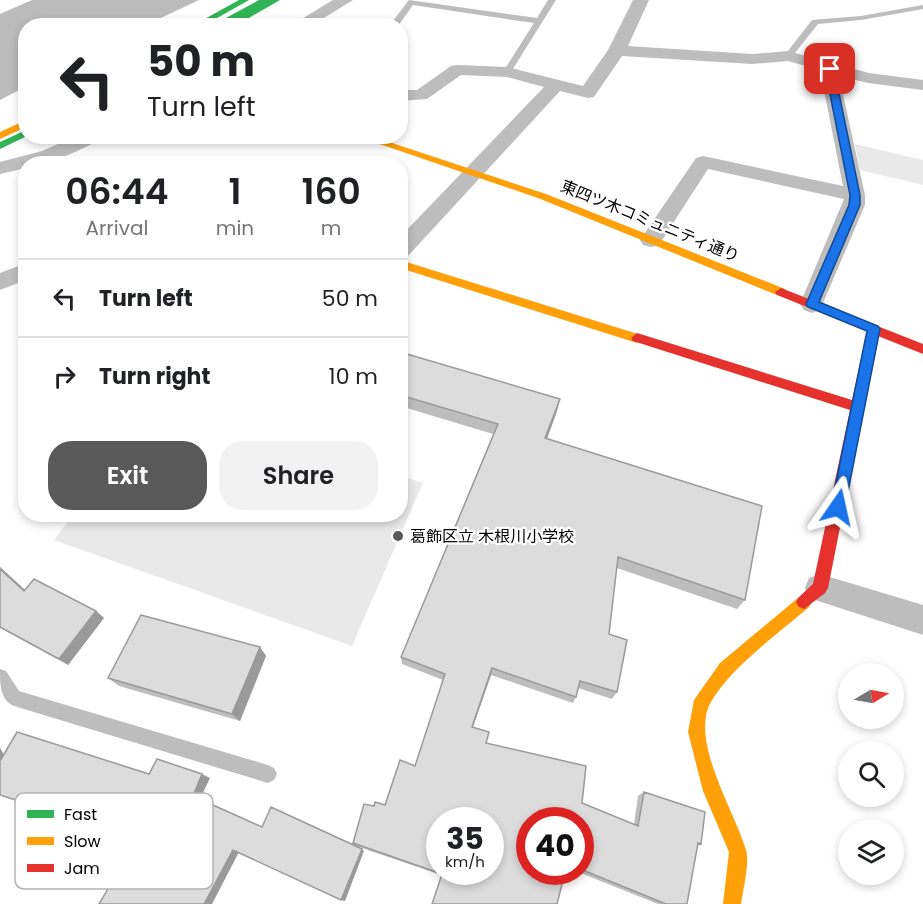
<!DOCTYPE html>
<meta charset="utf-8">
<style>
body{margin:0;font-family:Poppins,"Noto Sans JP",sans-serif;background:#f2f2f2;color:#202124;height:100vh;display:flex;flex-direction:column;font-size:22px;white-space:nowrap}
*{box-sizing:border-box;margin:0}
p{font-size:20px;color:#757577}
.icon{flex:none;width:33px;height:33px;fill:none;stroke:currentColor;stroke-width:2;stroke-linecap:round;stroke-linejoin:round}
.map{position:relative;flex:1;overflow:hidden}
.drawer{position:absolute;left:18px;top:156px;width:390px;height:366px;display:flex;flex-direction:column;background:#fff;border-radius:24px;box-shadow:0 3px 9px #0003}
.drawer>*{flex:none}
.hud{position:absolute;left:18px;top:18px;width:390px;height:126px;border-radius:24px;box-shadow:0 3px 9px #0003;background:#fff;color:#202124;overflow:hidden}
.needle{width:39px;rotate:80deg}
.buttons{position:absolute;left:838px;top:663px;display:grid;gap:12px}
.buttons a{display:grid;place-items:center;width:66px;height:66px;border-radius:50%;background:#fff;box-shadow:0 3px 9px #0003;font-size:30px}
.speed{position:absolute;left:426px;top:807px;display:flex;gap:12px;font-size:30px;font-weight:700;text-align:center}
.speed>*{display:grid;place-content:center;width:78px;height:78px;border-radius:50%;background:#fff;box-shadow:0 3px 9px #0003;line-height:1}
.speed small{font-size:15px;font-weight:400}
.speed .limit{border:9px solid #d22;background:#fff;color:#111}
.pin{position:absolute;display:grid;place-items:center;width:51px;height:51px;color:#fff;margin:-26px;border-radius:12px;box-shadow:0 3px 9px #0006}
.me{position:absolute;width:66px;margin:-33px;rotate:11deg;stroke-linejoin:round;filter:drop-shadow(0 0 4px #0008)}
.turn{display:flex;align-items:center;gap:21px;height:126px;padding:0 30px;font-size:27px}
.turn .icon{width:78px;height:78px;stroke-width:2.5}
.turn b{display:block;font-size:42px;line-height:51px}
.eta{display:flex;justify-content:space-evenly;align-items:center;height:102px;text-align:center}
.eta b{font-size:36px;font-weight:600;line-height:42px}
.cta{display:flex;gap:12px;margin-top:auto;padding:12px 30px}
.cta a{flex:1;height:69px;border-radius:24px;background:#595959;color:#fff;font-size:24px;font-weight:600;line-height:69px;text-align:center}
.cta a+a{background:#f2f2f2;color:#202124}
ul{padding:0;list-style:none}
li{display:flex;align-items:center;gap:18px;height:78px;padding:0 30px;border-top:2px solid #e0e0e0}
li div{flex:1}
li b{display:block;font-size:22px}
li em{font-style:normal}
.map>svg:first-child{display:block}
.green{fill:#e9e9e9}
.water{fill:#bbb}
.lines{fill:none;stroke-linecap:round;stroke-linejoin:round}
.lane{fill:#bdbdbd;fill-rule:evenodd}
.street{fill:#bdbdbd;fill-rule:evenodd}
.fast{fill:#30b455;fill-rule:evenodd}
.slow{fill:#ff9f0a;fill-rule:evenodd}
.jam{fill:#e5322d;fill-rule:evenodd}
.wall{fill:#bdbdbd}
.shaded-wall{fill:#9a9a9a}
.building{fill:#dcdcdc;stroke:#9a9a9a;stroke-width:1.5;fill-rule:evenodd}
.route{fill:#1a73e8;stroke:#114b97;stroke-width:1.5}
.poi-dot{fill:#595959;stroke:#fff;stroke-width:2}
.labels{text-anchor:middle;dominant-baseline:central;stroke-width:4.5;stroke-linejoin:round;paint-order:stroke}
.street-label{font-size:16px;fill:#000;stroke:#fff}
.poi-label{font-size:16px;fill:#000;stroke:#fff;text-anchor:start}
.key{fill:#fff;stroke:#b2b2b2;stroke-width:1.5}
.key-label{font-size:16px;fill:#000}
</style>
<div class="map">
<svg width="923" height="904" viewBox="0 0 923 904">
<rect width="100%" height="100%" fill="#fff"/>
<path class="green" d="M855,144L923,160V185L860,170Z
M401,476L423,483L352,646L54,540L73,515L400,514Z"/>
<path class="water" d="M32,0H199L146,25L26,26L25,87L0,100V14Z"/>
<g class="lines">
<path class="lane" d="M409,0L537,18L548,0H556L511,72L507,75L503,72L534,23L413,5L398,26H389Z
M923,5V9L861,20L818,24L791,58L784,56L812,20L861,16Z
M0,669L6,671L19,691L268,765L274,768L277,774L274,780L268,783L14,706C0,700 0,684 0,669Z"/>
<path class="street" d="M333,0H353L311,26H290Z
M633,0H649L628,46L752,54L788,51L869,73L923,80V90L868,83L839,76L865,195V205L820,310L812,313L804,310L800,304L844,199L708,169L659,245L651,247L643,245L640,240L696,158L703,156L843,186L820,70L788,61L752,64L622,56L594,97L588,98L560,91L408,256L400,258V237L544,87L507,77L461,75L427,99L400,101V90H417L451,66L457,65L507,67L583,86L608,50Z
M76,136H102L100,140C75,152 54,164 26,164V168L0,174V162L42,151Z
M26,263V280L0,290V273Z
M820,574L923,605V635L809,598L805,588L809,578Z"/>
<path class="fast" d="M239,0H249L203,26H192Z
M259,0H280L235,26L226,25L239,17L222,26H211Z
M26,130L27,136L0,149V142Z"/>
<path class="slow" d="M26,120V127L0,139V132Z
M356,136H371L546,194L785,289L787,292L785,295H777L538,198Z
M400,260L641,335L643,338L637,343L400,268Z
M804,595L809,597L812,602L809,607C779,633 730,668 711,702C689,740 735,812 746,850C750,862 743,890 741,904H723L729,852L703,791L688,732L694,700L720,663L799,597Z"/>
<path class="jam" d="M781,288L923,344V354L878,336L828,588L825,593L804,609L799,607L796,602L799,597L813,584L850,410L633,341L631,338L637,333L852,400L867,331L777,295L775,292Z"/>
</g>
<path class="wall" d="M400,352L557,411L547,439L745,600L737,609L617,568L609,634L617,692L612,699L578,688L576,697L573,703L491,675L473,727L489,732L486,743L582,803L634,824L638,796L644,792L701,844L697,845L687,904H658L578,872H580V820L441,875L356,846L353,843L374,806L385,805L415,766L443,680L402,664L401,657L493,434L400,406Z
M0,567L24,590L96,611L104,618L68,665L0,628Z
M260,647L266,656L240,721L119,686L108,678Z"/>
<path class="shaded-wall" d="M560,399L557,411L543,449L545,438Z
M0,567L33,597L24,591L0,569Z
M96,611L104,618L68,665L59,659Z
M260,647L266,656L240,721L232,714Z
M492,668L491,675L471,732L472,727Z
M0,748L12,768L0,763Z
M202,774L210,778L200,799L193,796Z
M94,805L105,808L96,826L86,823Z
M362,849L364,851L345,901L341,900Z
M233,850L239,852L212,904H204Z"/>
<path class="building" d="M400,352L560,399L545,438L762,506L745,600L618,557L609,634L627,640L617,692L580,681L576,697L492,668L472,727L489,732L486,743L586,766L582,803L638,826L644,792L705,812L701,844L698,843L687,904H666L580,869V820H530V872H565L557,904H432L442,874L353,843L364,804L374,806L375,802L385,805L400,760L415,766L445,674L401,657L498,424L400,395ZM440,820H490V872H440Z
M0,569L24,591L34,579L96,611L59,659L0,627Z
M141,615L260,647L232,714L108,678Z
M17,732L149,774L157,759L202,774L193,796L262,827L271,807L362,849L341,900L233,850L204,904H99L147,823L94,805L86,823L0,795V761Z"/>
<path class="route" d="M830,66L834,69L860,195V205L819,302L878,326L880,329L845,507L843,511L838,513L833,511L831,507L867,331L808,307L806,304L849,205L850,195L825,69Z"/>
<circle class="poi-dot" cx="398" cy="536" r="6"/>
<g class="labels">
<g class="street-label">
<text transform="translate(650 221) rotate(22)">東四ツ木コミュニティ通り</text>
</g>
<g class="poi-label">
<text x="410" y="536">葛飾区立 木根川小学校</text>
</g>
</g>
<rect x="15" y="793" width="198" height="96" rx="9" class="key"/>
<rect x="27" y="810" width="27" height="8" fill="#30b455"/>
<rect x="27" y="837" width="27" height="8" fill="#ff9f0a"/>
<rect x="27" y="864" width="27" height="8" fill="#e5322d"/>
<g class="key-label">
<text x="64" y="820">Fast</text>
<text x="64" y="847">Slow</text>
<text x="64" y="874">Jam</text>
</g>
</svg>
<div class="buttons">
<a><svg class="needle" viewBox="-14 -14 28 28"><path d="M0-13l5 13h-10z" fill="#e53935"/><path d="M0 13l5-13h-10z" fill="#757577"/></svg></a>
<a><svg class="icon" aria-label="search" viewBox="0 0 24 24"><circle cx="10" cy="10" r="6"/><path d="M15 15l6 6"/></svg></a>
<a><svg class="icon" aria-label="layers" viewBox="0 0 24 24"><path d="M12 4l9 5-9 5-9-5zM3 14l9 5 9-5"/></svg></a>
</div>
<div class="speed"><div>35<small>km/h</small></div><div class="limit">40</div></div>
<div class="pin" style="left:830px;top:69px;background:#d93025"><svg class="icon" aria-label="arrive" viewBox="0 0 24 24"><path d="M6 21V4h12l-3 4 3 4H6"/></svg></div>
<svg class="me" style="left:838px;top:507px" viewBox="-20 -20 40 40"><path d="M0-17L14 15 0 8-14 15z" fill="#1a73e8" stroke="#fff" stroke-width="4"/></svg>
<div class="hud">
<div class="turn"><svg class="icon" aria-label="left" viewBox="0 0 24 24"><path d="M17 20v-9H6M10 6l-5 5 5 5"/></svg><div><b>50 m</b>Turn left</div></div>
</div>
<section class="drawer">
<div class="eta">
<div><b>06:44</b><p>Arrival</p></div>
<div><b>1</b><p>min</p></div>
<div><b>160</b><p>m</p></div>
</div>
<ul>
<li><svg class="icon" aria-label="left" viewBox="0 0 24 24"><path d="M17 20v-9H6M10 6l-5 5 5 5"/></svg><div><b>Turn left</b></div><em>50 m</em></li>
<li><svg class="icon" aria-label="right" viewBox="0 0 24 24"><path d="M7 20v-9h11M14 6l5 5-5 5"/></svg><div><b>Turn right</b></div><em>10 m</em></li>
</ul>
<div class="cta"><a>Exit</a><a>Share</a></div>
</section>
</div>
